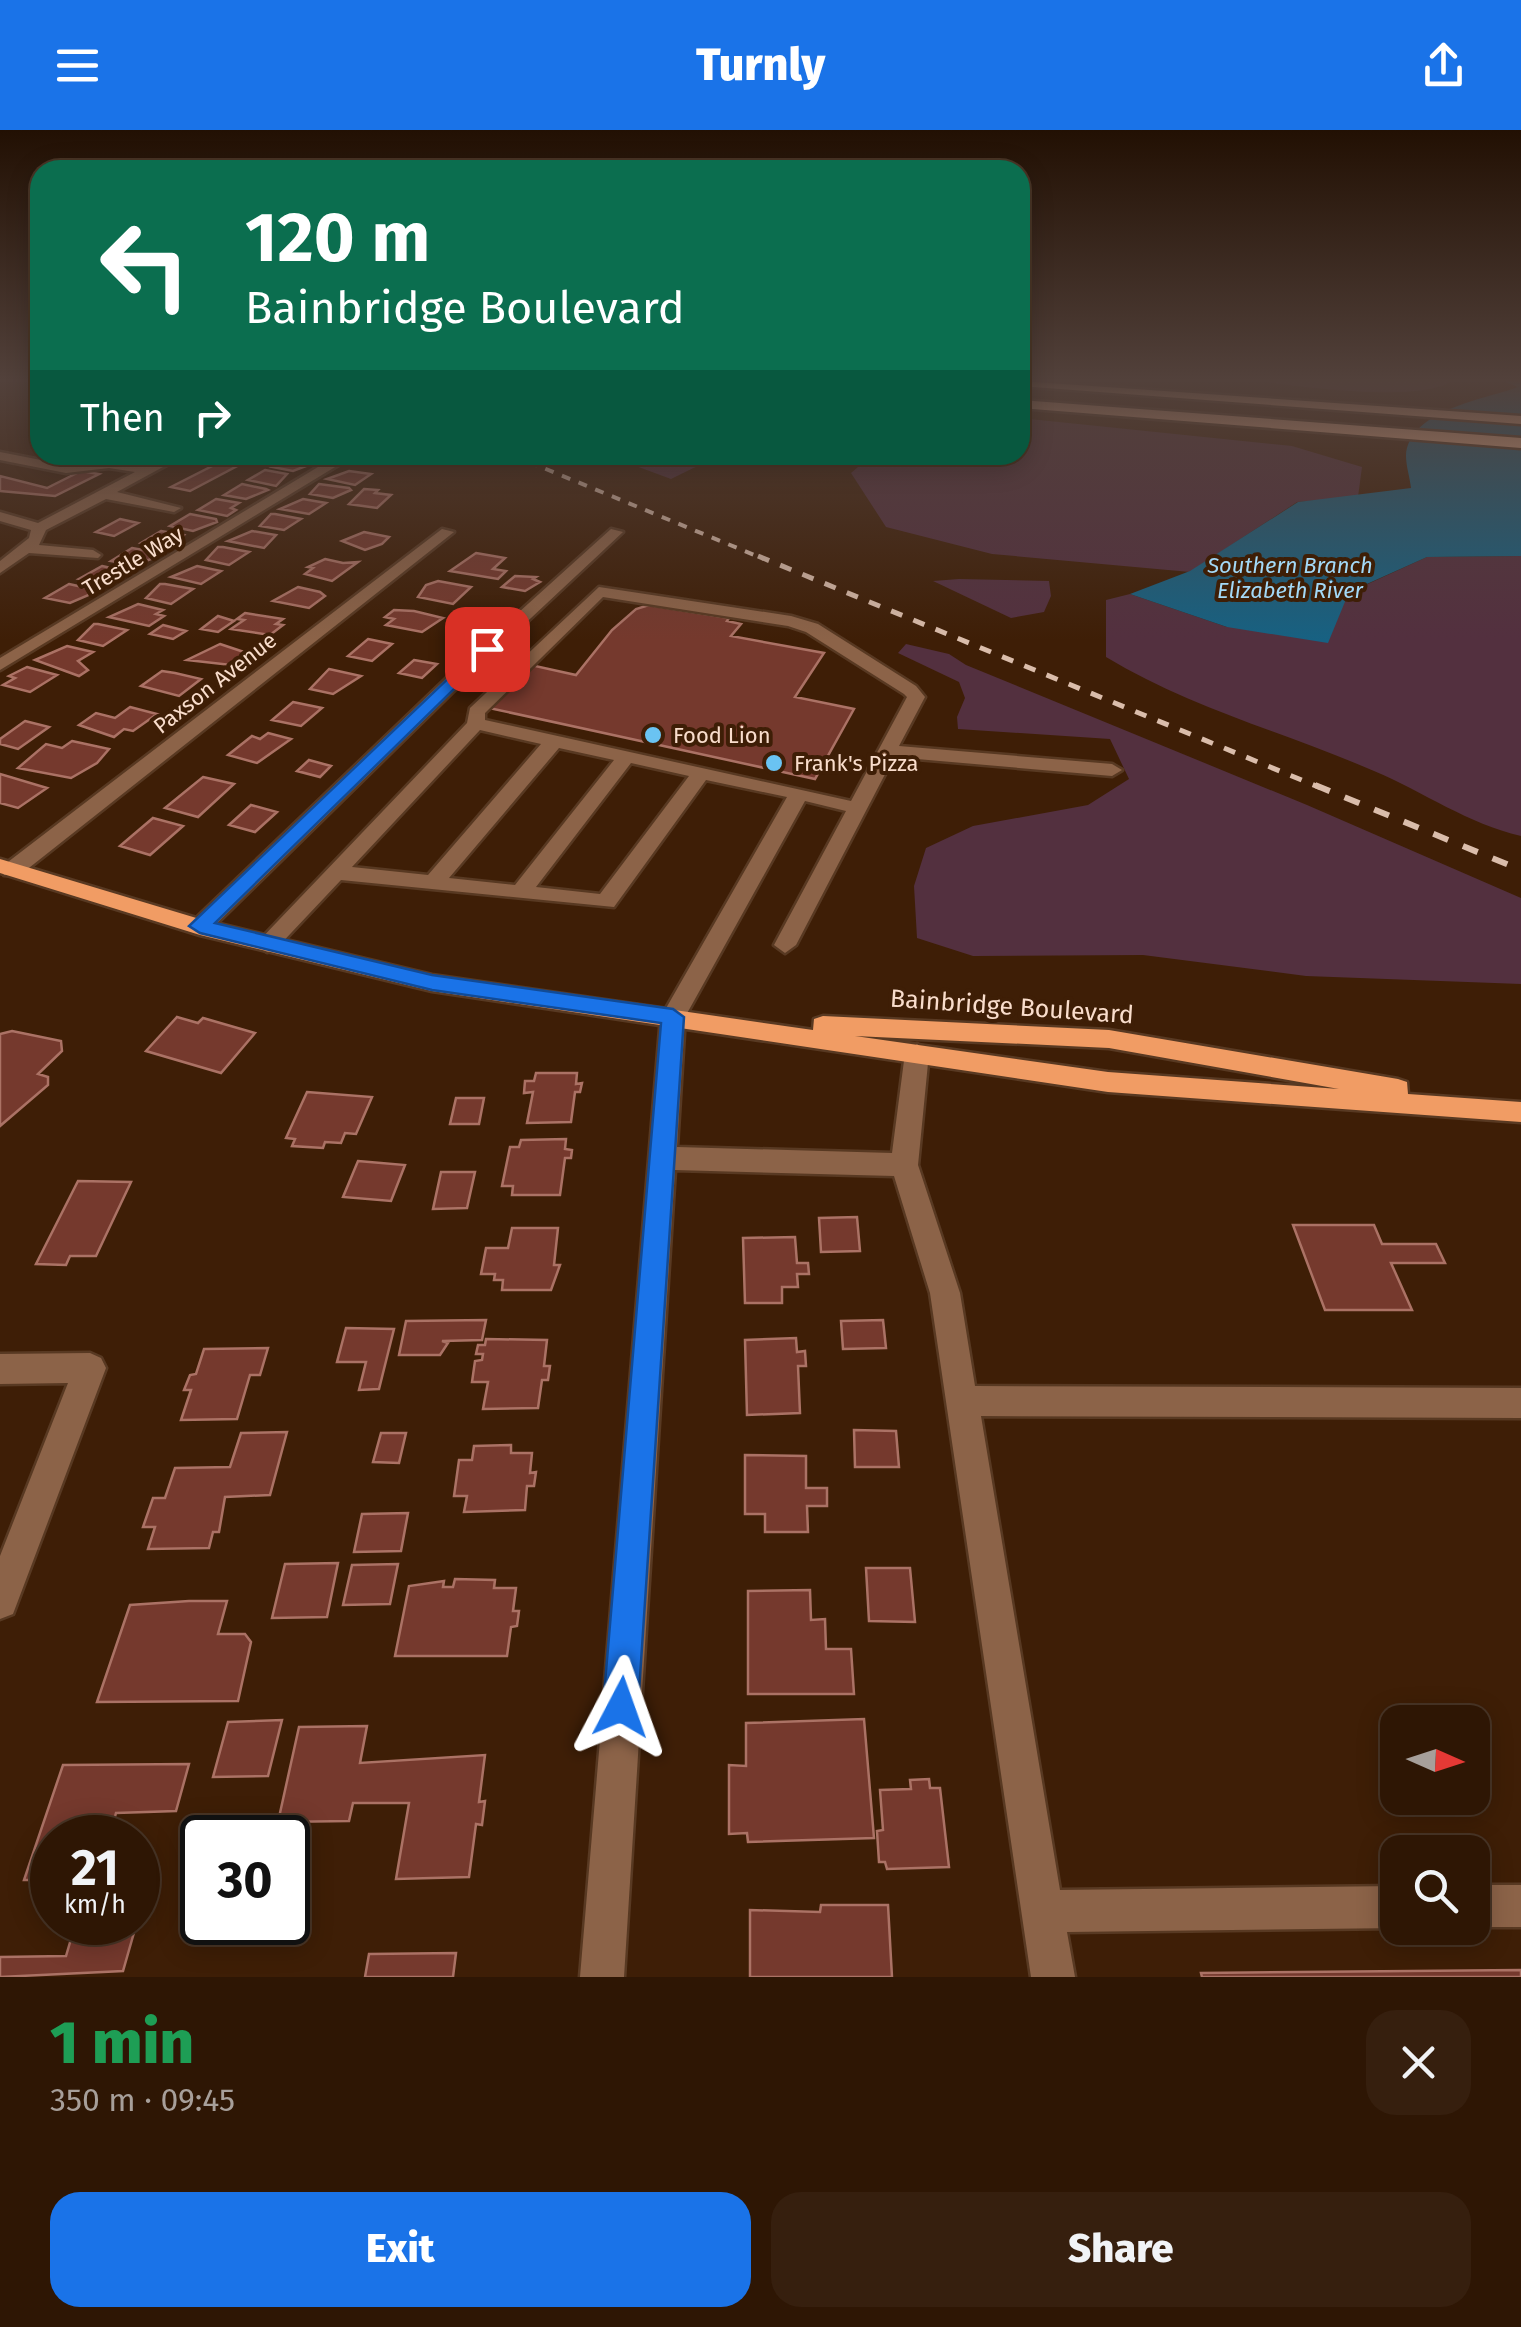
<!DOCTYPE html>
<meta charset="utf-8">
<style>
body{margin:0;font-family:"Fira Sans",sans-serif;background:#361f0e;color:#f1f3f6;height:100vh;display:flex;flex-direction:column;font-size:38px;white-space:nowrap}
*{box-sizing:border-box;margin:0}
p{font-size:32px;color:#a79f9a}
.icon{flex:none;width:55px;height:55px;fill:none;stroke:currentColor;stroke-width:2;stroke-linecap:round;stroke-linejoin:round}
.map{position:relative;height:1847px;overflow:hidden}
.panel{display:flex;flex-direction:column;background:#2e1604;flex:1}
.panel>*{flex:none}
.hud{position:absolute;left:30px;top:30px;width:1000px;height:305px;border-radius:30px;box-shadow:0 5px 25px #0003,0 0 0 2px #493526;background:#0b6e4f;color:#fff;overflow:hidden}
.needle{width:65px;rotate:93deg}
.controls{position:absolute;left:1380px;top:1575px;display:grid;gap:20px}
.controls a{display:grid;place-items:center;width:110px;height:110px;border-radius:20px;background:#2e1604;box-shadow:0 5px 25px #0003,0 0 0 2px #493526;font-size:50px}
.speed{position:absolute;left:30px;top:1685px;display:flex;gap:20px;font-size:50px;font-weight:700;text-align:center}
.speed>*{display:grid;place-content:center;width:130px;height:130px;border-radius:50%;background:#2e1604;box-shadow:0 5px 25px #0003,0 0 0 2px #493526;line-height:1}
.speed small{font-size:25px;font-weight:400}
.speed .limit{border:5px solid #111;border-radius:15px;background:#fff;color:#111}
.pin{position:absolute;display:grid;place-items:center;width:85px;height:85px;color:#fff;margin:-42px;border-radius:20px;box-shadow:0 5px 15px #0006}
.me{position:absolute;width:110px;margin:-55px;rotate:4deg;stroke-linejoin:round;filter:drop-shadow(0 0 8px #0008)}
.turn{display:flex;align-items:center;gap:35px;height:210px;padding:0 50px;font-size:45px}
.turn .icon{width:130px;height:130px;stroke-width:2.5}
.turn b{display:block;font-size:70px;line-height:85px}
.then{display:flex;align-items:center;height:95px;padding:0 50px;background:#0003;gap:20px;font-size:38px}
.round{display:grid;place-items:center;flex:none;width:105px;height:105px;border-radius:30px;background:#361f0e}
.overview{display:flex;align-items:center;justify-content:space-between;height:170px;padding:0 50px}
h1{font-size:60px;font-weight:800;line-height:75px;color:#1e9e55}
.button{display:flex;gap:20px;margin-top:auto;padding:20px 50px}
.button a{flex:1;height:115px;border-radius:30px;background:#1a73e8;color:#fff;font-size:40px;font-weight:800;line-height:115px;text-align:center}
.button a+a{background:#361f0e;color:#f1f3f6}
header{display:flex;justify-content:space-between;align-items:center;height:130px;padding:0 50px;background:#1a73e8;color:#fff;font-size:45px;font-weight:800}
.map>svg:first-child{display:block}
.green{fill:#53303f}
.water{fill:#176182}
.building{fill:#75392d;stroke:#ab7265;stroke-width:2.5}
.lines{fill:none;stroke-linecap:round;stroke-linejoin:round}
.minor-casing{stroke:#583922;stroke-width:5}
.major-casing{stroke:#583922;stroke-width:5}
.highway-casing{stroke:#583922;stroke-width:5}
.minor{fill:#8c6348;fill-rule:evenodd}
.major{fill:#f19c64;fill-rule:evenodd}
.highway{fill:#fec099;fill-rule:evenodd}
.rail-far2{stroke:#dabdab;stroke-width:4;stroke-dasharray:9 9;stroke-linecap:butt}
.rail-far1{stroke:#dabdab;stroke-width:5;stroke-dasharray:12 12;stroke-linecap:butt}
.rail{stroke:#dabdab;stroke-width:6;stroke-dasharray:16 16;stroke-linecap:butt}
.route{fill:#1a73e8;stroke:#114b97;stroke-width:2.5}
.poi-dot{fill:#6ac3f2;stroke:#3e1e06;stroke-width:4}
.labels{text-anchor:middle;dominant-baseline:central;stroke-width:8;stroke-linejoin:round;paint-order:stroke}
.far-street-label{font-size:22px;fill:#f9ddcc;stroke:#3e1e06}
.far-water-label{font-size:22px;font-style:italic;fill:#a3d9f7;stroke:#3e1e06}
.far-poi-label{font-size:22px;fill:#f9ddcc;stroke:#3e1e06;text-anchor:start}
.street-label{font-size:25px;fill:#f9ddcc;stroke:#3e1e06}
</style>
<header><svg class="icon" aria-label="menu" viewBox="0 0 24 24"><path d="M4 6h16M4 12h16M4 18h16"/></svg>Turnly<svg class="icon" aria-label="share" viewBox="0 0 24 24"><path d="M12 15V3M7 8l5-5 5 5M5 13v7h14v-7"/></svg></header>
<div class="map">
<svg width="1521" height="1847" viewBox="0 0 1521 1847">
<rect width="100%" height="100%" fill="#3e1e06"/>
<path class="green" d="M1260,251H1451C1422,273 1298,257 1260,251Z
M1020,288L1292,316L1362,337L1358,367L1297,372L1190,442L992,424L886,397L851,343L872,325H1020V312H1027L1020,306Z
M606,325H720L671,349Z
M1521,426V706C1468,694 1424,662 1374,641C1284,602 1190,578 1106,527V470L1130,464L1227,497L1348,463L1427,427Z
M959,449L1049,451L1051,466L1044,482L1011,488L933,451Z
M906,514L949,524L966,535L1307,675L1521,768V854L1306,846L1143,825L973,826L917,808L914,756L926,718L973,696L1088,675L1129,649L1110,609L958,599L957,587L965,568L959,552L898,523Z"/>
<path class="water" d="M1503,251H1521V426L1427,427L1349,462L1328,513L1227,497L1130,464L1190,441L1298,372L1411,358C1410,348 1406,336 1406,326C1408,280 1486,269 1518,257Z"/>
<path class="building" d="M234,325H258L190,361L171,357Z
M289,327L312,331L314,333L293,341L272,337Z
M265,340L287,344L276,356L248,350Z
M81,341L99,344L55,366L0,361V346L47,358Z
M349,341L371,344L355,355L327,349Z
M242,354L266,359L268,360L246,369L224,365Z
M319,354L349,358L351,360L333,368L310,364Z
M364,359L378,360L375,363L391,365L377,378L349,374Z
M216,369L239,373L231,378L236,380L227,386L198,380Z
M303,369L326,373L309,384L280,379Z
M190,384L216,389L217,392L193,401L170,396Z
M271,384H275L301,389L284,400L260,396Z
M120,389L138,393L114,406L96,402Z
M161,401L184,405L171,419L141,413Z
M252,401L276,405L264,418L228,411Z
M364,402L389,407L382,414L365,420L342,411Z
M218,417H223L249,422L229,435L206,430Z
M132,418L159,423L162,425L135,435L111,431Z
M476,423L505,428L493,439L506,441L498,449L450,441Z
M325,429L343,433L358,432L332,451L305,444L313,438L308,437Z
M102,436L125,441L111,455L79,449Z
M197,436L221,441L201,454L171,447Z
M515,446L536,447L533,449L540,452L525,461L502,457Z
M438,451L471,457L453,474L418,467L426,455Z
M69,454L96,460L98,461L70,473L45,468Z
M160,454H165L193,459L171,474L146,468Z
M298,457L320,462L325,466L309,478L273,471Z
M138,474L163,480L156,484L164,486L149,496L109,487Z
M649,475L729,488L727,491L741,494L731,506L824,523L795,567L854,579L815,649L489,578L531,535L576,545L612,500L636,479Z
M394,480L414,481L443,488L422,502L386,495L394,489L385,487Z
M245,483L283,489L276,494L283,495L270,505L231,499L244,490L237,489Z
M218,486L234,491L218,502L201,499Z
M94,494H98L127,500L103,516L78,510Z
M163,495L186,501L173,509L150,504Z
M368,509L392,514L372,531L348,526Z
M220,514L247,523L231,535L187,530Z
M67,516L93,522L78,531L88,540L79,546L35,530Z
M414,530L437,534L422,548L399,543Z
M27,537L57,545L30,562L3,555L15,548L9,546Z
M329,539L361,546L333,564L310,559Z
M162,541L175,543L201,549L179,566L141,556Z
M293,572L322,578L301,596L272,590Z
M130,577L157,584L133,601L124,599L114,607L79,595L96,583L115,588Z
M25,591L49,597L18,619L0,614V609Z
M268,603L291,609L257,633L228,625L252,606L260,609Z
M72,611L109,619L97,633L71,648L18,638L46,614L62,618Z
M309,630L331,636L320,647L297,641Z
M0,644L47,658L18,678L0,673Z
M203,647L234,654L198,687L165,678Z
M251,675L277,682L255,702L229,695Z
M153,688L183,696L150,725L120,716Z
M177,887L198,893L203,888L255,903L221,943L146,921Z
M12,901L61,911L62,921L38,944L48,947V955L0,996V904Z
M536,943H577L576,954L582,953L580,962H575L571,992L527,993L533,962L524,963L525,951H534Z
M307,962L372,967L356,1004L345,1003L341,1013L325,1012L323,1018L292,1016L295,1009L286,1008Z
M456,968H484L479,994H450Z
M566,1009L565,1019L572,1020L571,1028H565L560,1065H512L513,1056H502L510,1017H519L521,1010Z
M358,1031L405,1035L391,1071L343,1067Z
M441,1042H475L467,1078L433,1079Z
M78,1051L131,1052L96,1126H70L66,1135L36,1134Z
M857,1087L860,1121L821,1122L819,1088Z
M1293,1095H1374L1382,1114H1436L1445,1133H1391L1412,1180H1325Z
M512,1098H558L554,1135H560L551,1160H502L503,1150H494L495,1144H481L486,1118H508Z
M795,1107L797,1133H808L809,1144H797L798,1157H782V1173H745L743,1108Z
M486,1190L482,1210L442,1211L448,1213L440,1225H399L406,1191Z
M883,1190L886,1218L843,1219L841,1191Z
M346,1198L394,1199L379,1259L359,1260L366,1232H337Z
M796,1208L797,1222L805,1221L806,1236H798L800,1283L747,1285L745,1210Z
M486,1209L547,1210L544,1236H550L548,1250H542L538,1278L483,1279L488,1252H472L475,1231L482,1230L483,1224H476L478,1215H485Z
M268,1218L260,1245H250L237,1289L181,1290L191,1260H184L190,1245L196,1244L204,1219Z
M854,1300L896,1301L899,1337H855Z
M287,1302L270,1365L225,1367L219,1402H213L209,1418L148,1419L155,1397H143L153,1368H165L175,1338L230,1337L241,1303Z
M381,1303H406L399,1333L373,1332Z
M511,1315V1323H532L530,1343L536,1342L534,1356H527L525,1380L464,1382L467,1366H454L459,1330H472L474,1316Z
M745,1325L806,1326V1358H827V1376H807L808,1402H765V1384H745Z
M408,1383L401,1421L354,1422L362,1384Z
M338,1433L327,1487L272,1488L285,1434Z
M398,1434L390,1474L343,1475L352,1435Z
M866,1438H910L915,1492L869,1491Z
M455,1449L495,1450L494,1458H516L513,1481H519L517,1496L511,1497L507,1526H395L409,1456L444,1451L443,1457H453Z
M810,1460L811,1490L825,1489L826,1519H851L854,1564H748V1461Z
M189,1471H227L218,1504H245L251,1512L238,1571L97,1572L130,1475Z
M864,1589L874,1708L748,1712L747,1703L729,1704V1635L746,1636V1593Z
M282,1590L268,1646L213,1647L228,1592Z
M367,1596L360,1633L485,1625L479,1672L485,1671L482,1695L476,1694L469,1747L396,1749L409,1673H353L349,1691L278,1692L299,1597Z
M189,1634L176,1681L116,1683L109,1708H52V1750H24L63,1635Z
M929,1649L930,1658H940L949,1737L887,1739L885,1732H879L877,1701L883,1700L880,1660L911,1659L910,1650Z
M821,1775H888L892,1847H750V1780L820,1782Z
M76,1792H137L123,1841L0,1847V1827L66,1826Z
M456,1823L453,1847H365L369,1824Z
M1521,1840V1847H1202L1201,1843Z"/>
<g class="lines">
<defs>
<path id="minor" d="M0,322L66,335L109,330L146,336L168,325H185L117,362L181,378L174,382L106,369L46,400L39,415L93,420L101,425L98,428L29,423L0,443V431L29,408L31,400L0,391V382L38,393L135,342L109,338L66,343L0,330Z
M333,328L345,331L0,540V528Z
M442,399L454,402L20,745H4L1,740L4,735Z
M611,399L623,402L469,546L208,802H192L189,797L192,792L457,538Z
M599,457L791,486L818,494L916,556L925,567L899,616L1112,634L1122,640L1112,646L894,627L796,815L785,823L774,815L846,681L805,671L685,887L677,1017L892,1023L905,923L917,914L929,923L918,1035L960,1163L975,1256L1521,1258V1288L981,1286L1060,1760L1398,1756L1399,1798L1067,1802L1075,1847H1031L930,1163L894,1046L675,1040L624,1847H580L661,887L787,667L706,650L614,777L341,750L275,820L267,822L256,814L467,593L470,578ZM603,467L788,496L806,502L904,564L907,567L851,671L485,590V583ZM480,600L541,614L428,745L352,737ZM559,618L614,630L515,755L449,748ZM631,633L689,646L600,764L536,757Z
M90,1223L101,1228L106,1238L13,1484L0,1489V1426L68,1253L0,1254V1224Z
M1472,1755H1521V1797H1472Z"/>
<path id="major" d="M0,729L203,790L432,845L813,900L814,889L823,886L1109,900L1398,949L1407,952L1408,964L1521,972V992L1108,962L432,861L200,805L0,743ZM855,906L1109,918L1339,959L1108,942Z"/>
<path id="highway" d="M1020,251L1521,286V294L1020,256Z
M1020,270L1521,308V318L1020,278Z"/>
</defs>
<use href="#minor" class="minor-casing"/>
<use href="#major" class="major-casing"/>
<use href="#highway" class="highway-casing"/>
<use href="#minor" class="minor"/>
<use href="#major" class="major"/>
<use href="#highway" class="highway"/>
<path class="rail-far2" d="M512,325L764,429"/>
<path class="rail-far1" d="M758,426L1321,658"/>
<path class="rail" d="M1315,655L1521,740"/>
</g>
<linearGradient id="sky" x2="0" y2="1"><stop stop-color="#221003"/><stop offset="0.49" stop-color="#52413b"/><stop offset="1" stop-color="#52413b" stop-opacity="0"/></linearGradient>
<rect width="1521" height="510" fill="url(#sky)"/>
<path class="route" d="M482,516L495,519L215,793L432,845L673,879L684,887L638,1577L633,1589L621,1595L609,1589L603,1577L661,893L432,860L200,803L189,796Z"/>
<g class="poi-dot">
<circle cx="653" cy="605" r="10"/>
<circle cx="774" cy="633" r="10"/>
</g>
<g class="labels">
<g class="far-street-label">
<text transform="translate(133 431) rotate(-31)">Trestle Way</text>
<text transform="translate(215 553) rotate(-38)">Paxson Avenue</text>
</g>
<g class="far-water-label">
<text x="1290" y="435">Southern Branch<tspan x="1290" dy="25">Elizabeth River</tspan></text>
</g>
<g class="far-poi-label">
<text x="673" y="605">Food Lion</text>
<text x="794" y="633">Frank's Pizza</text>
</g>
<g class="street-label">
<text transform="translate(1012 877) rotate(4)">Bainbridge Boulevard</text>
</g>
</g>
</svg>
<div class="controls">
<a><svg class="needle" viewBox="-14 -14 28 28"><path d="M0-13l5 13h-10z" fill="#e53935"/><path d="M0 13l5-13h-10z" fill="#a79f9a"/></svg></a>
<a><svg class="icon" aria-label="search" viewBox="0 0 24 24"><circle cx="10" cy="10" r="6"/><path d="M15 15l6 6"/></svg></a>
</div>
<div class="speed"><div>21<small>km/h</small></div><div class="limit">30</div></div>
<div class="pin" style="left:487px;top:519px;background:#d93025"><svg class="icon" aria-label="arrive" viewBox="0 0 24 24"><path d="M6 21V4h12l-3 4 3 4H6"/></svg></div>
<svg class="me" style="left:621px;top:1577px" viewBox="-20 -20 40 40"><path d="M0-17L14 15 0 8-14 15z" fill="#1a73e8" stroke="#fff" stroke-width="4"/></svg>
<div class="hud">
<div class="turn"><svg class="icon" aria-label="left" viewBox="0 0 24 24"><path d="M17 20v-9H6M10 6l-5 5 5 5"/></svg><div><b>120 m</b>Bainbridge Boulevard</div></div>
<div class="then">Then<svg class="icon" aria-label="right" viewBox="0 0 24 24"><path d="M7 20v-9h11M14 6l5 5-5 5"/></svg></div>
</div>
</div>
<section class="panel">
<div class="overview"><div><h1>1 min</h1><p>350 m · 09:45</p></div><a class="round"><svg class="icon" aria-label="close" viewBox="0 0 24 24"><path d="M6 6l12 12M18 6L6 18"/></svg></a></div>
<div class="button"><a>Exit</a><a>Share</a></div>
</section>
